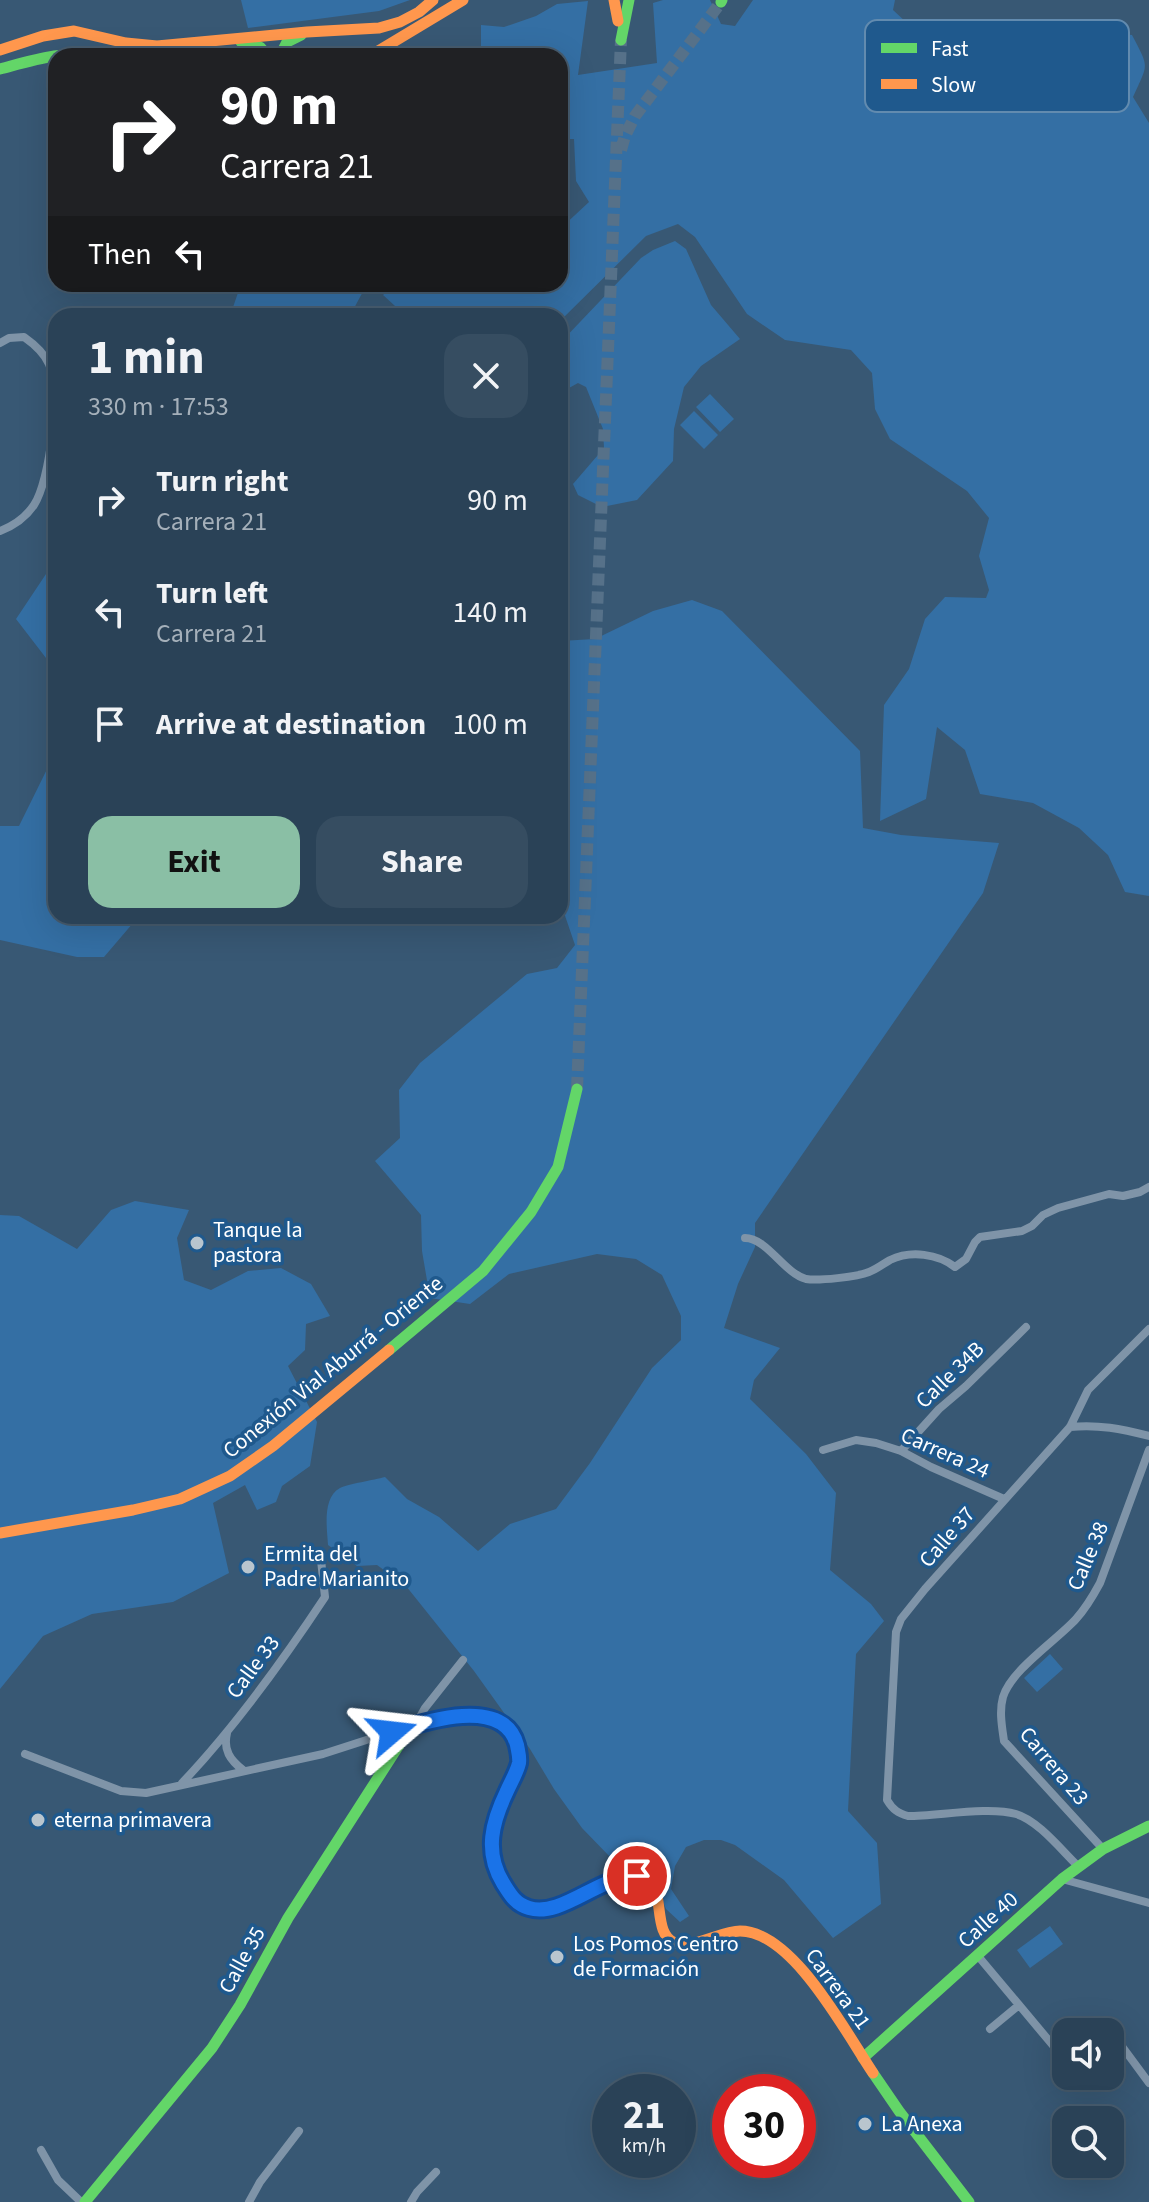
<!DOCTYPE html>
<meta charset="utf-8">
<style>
body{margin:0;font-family:"Source Sans 3",sans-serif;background:#364d61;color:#f1f3f6;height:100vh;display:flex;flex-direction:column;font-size:30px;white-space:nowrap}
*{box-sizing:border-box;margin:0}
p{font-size:26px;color:#a5b0ba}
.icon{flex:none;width:44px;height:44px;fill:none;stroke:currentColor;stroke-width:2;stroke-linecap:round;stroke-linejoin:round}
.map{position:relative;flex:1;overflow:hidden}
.sheet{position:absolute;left:48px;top:308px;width:520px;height:616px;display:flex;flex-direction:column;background:#2a4257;border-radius:24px;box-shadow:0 8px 32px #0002,0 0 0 2px #465b6d}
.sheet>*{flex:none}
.banner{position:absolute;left:48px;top:48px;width:520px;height:244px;border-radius:24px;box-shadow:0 8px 32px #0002,0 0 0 2px #465b6d;background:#202124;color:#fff;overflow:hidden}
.tools{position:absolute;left:1052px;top:2018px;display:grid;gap:16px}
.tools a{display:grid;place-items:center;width:72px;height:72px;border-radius:16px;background:#2a4257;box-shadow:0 8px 32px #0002,0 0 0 2px #465b6d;font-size:40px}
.speed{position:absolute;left:592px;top:2074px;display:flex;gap:16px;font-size:40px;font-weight:700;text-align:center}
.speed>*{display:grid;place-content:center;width:104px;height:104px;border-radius:50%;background:#2a4257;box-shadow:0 8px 32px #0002,0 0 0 2px #465b6d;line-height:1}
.speed small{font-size:20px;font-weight:400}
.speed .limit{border:12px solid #d22;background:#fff;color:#111}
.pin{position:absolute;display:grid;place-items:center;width:68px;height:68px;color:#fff;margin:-34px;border:4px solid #fff;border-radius:50%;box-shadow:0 2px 8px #0007}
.me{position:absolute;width:88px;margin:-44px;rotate:73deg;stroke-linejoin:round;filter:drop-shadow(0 0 6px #0008)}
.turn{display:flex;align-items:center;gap:28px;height:168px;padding:0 40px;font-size:36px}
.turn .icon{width:104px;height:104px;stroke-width:2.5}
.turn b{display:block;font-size:56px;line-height:68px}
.then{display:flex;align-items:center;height:76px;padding:0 40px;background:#0003;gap:16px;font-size:30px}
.round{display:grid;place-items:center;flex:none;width:84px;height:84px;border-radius:24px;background:#364d61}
.summary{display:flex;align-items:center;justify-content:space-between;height:136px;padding:0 40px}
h1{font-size:48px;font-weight:700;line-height:60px}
.button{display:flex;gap:16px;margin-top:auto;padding:16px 40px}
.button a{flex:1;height:92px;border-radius:24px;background:#8abfa5;color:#111;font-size:32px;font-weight:700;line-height:92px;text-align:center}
.button a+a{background:#364d61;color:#f1f3f6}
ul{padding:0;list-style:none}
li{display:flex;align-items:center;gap:24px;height:112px;padding:0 40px}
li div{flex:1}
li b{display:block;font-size:30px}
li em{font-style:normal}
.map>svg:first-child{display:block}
.green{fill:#346fa4}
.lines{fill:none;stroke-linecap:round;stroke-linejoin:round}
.primary-tunnel{stroke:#567189;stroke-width:12;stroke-dasharray:12 6;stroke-linecap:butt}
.street{stroke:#7f94a8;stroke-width:8}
.fast{stroke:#63d668;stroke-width:11}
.slow{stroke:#ff974d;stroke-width:11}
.route-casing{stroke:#114b97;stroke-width:20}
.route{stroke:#1a73e8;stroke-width:14}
.poi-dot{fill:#b9c5ce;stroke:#1f598d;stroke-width:3}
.labels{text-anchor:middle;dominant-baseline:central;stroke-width:7;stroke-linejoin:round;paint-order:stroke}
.poi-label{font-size:22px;fill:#fff;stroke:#1f598d;text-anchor:start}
.street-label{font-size:22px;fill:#fff;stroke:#1f598d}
.key{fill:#1f598d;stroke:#628baf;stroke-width:2}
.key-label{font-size:22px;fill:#fff}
</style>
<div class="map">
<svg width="1149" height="2202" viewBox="0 0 1149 2202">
<rect width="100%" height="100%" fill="#385874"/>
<path class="green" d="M241,0H410L379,11L248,28Z
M663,0H710L721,24L735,26L753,0H895L893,10L935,49L1014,66L1056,44L1068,29L1132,35C1149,68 1149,62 1133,97L1149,123V896L1125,892L1108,855L1079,828L1033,803L980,794L965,750L937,727L926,799L880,821L884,705L909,669L925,619L945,597L986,598L989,590L979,556L989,518L967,491L890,439L875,409L872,373L851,350L785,340L747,314L695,237L678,224L646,236L560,321V316H406L383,295L394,284H560V229L589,202L576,181L574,139H560V56H481V25L504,27L536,16L557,4L588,1L578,75L657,63L653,3Z
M675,241L686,249L711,305L740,339L701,366L684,387L674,429L673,461L637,500L602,507L578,495L573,484L604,448L603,429L586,387L578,383L560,393V343L641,258L653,250Z
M241,284H367L352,312L353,316H230Z
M710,394L734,419L720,432L696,407Z
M694,411L718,435L704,449L680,425Z
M56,559V671L16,619Z
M692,600L722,611L860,751L863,828L901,835L999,843L983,893L755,1223V1247L738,1284L724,1328L780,1348L754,1380L750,1399L806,1454L836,1493L830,1570L871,1604L884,1621L856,1654L848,1811L877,1843L881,1904L833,1938L784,1880L735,1845L721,1840H704L686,1847L675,1866L671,1889L689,1916L680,1922L666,1909L652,1875L639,1867L612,1859L582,1828L554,1789L530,1749L474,1671L406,1586L377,1565L357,1566L328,1545C327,1528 322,1498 340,1488C348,1484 374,1480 385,1477L407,1499L439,1517L478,1551L510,1524L556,1509L590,1463L652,1368L681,1340V1316L662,1275L636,1259L597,1254L509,1274L470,1304L430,1298L422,1251L421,1215L375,1161L400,1138L399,1090L420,1063L527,974L557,968L575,945L560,901V641L595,639L653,611Z
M56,751V916H139L104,957H77L0,940V826H19Z
M135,1201L189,1210L177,1238L184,1280L211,1290L248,1271L281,1268L311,1284L330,1316L306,1324L305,1350L288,1366L317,1422L310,1466L282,1486L276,1502L257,1510L245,1485L213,1503L229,1573L173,1602L92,1614L43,1636L0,1689V1215L19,1216L77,1249L111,1210Z
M1050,1654L1063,1669L1037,1692L1024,1678Z
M1050,1926L1063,1944L1030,1968L1017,1950Z"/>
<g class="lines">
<path class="primary-tunnel" d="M621,150L625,136L635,116L721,2
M577,1089L621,40"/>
<path class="street" d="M0,343L9,338L24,337C34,344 44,353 49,364C61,391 50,481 34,505C26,517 13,526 0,531
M745,1238C767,1238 784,1273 806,1279C818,1281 857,1277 869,1272C877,1269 883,1264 890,1260C911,1250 938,1254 955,1267L966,1259L975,1242L980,1237L1022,1231L1032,1226L1043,1215L1058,1208L1109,1194L1123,1196L1140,1192L1149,1187
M1070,1427C1098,1424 1122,1429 1149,1436
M823,1450L856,1440L876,1443L901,1451L931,1467L1004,1499
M901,1451L939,1409L966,1386L1026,1327
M227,1733C223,1750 230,1760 243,1770
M25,1754L121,1791L146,1793L323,1754L416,1724L425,1708L463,1660
M182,1783C236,1726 282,1662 325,1597L321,1560
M1103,1849L1004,1741C1002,1727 999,1711 1003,1697C1011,1670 1057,1640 1076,1619C1086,1608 1093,1596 1100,1583L1149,1450
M1079,1867C1063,1852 1038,1820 1016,1814C989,1806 938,1816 908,1816C898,1813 893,1810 887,1800L896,1632L901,1619L925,1589L1070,1427L1088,1390L1149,1329
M1062,1879L1149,1903
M978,1956L1066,2061
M990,2029L1019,2005
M1110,2044L1121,2045L1149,2083
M41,2150L58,2180L81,2202
M249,2202L260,2182L299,2131
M411,2202L417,2192L436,2172"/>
<path class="fast" d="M721,2L722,0
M621,40L629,0
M241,42L260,47L268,56
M280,56L287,42L301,35
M0,69C34,60 64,50 99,56
M389,1350L483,1271L531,1212L558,1167L577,1089
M863,2058L1062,1879L1103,1849L1149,1826
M873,2073L899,2111L969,2202
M85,2202L212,2048L240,2005L288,1918L401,1742C415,1721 428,1718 453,1717C476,1716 501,1712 514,1735C533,1770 496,1800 492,1833C488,1861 505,1909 538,1909C554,1910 570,1900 584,1894"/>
<path class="slow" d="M614,0L618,21
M0,50L43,36L74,31L126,43L157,46L307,32L379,28L400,22L419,12L433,0
M370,56L463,0
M0,1533L133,1510L180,1499L230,1476L273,1446L389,1350
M584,1894C690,1840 640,1929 675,1943C691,1950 721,1931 740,1931C793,1931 846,2033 873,2073"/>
</g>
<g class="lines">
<defs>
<path id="route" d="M392,1732C426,1721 504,1696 517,1745C518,1751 520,1757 519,1763C517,1772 511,1782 507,1791C492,1822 484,1852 503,1883C510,1894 515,1904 529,1908C562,1918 600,1875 637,1876"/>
</defs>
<use href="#route" class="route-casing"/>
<use href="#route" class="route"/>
</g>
<g class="poi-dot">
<circle cx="197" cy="1243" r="8"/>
<circle cx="248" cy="1567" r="8"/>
<circle cx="38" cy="1820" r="8"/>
<circle cx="557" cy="1957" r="8"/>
<circle cx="865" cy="2124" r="8"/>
</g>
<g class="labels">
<g class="poi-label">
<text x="213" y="1230">Tanque la<tspan x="213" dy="25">pastora</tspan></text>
<text x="264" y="1554">Ermita del<tspan x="264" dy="25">Padre Marianito</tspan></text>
<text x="54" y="1820">eterna primavera</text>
<text x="573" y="1944">Los Pomos Centro<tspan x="573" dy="25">de Formación</tspan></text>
<text x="881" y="2124">La Anexa</text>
</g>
<g class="street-label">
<text transform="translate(333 1367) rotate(-39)">Conexión Vial Aburrá - Oriente</text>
<text transform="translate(950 1375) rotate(-44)">Calle 34B</text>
<text transform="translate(945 1453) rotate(24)">Carrera 24</text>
<text transform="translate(947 1537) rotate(-49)">Calle 37</text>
<text transform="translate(1088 1556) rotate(-67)">Calle 38</text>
<text transform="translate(253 1667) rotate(-53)">Calle 33</text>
<text transform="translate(1054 1766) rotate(50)">Carrera 23</text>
<text transform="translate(988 1920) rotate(-42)">Calle 40</text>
<text transform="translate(242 1960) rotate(-61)">Calle 35</text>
<text transform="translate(838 1989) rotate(54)">Carrera 21</text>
</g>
</g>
<rect x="865" y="20" width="264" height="92" rx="12" class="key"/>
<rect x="881" y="43" width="36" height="10" fill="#63d668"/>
<rect x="881" y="79" width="36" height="10" fill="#ff974d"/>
<g class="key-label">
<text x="931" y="56">Fast</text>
<text x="931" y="92">Slow</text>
</g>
</svg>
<div class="tools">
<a><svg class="icon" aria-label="sound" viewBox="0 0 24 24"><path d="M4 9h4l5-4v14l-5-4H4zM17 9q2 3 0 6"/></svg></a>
<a><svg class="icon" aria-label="search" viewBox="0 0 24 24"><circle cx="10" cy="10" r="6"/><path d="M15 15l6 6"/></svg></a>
</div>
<div class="speed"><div>21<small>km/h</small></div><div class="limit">30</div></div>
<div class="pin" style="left:637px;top:1876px;background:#d93025"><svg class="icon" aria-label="arrive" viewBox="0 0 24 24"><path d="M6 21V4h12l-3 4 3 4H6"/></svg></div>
<svg class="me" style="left:392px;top:1732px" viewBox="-20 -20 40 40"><path d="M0-17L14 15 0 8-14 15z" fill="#1a73e8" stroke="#fff" stroke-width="4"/></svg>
<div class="banner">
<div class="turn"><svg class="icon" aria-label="right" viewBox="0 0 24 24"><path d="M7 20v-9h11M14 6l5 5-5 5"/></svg><div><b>90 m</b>Carrera 21</div></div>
<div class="then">Then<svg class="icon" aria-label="left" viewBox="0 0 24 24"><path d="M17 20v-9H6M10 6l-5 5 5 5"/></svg></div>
</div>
<section class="sheet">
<div class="summary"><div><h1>1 min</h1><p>330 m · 17:53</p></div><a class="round"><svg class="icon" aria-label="close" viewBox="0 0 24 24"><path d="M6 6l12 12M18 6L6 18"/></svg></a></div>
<ul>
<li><svg class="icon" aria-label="right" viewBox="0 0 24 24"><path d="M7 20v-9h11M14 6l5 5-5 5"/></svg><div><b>Turn right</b><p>Carrera 21</p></div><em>90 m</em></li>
<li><svg class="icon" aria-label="left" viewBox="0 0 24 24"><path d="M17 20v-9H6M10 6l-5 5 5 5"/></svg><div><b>Turn left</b><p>Carrera 21</p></div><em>140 m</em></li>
<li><svg class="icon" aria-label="arrive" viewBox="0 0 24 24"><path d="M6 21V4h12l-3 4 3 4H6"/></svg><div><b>Arrive at destination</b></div><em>100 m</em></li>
</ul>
<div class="button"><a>Exit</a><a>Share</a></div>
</section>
</div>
